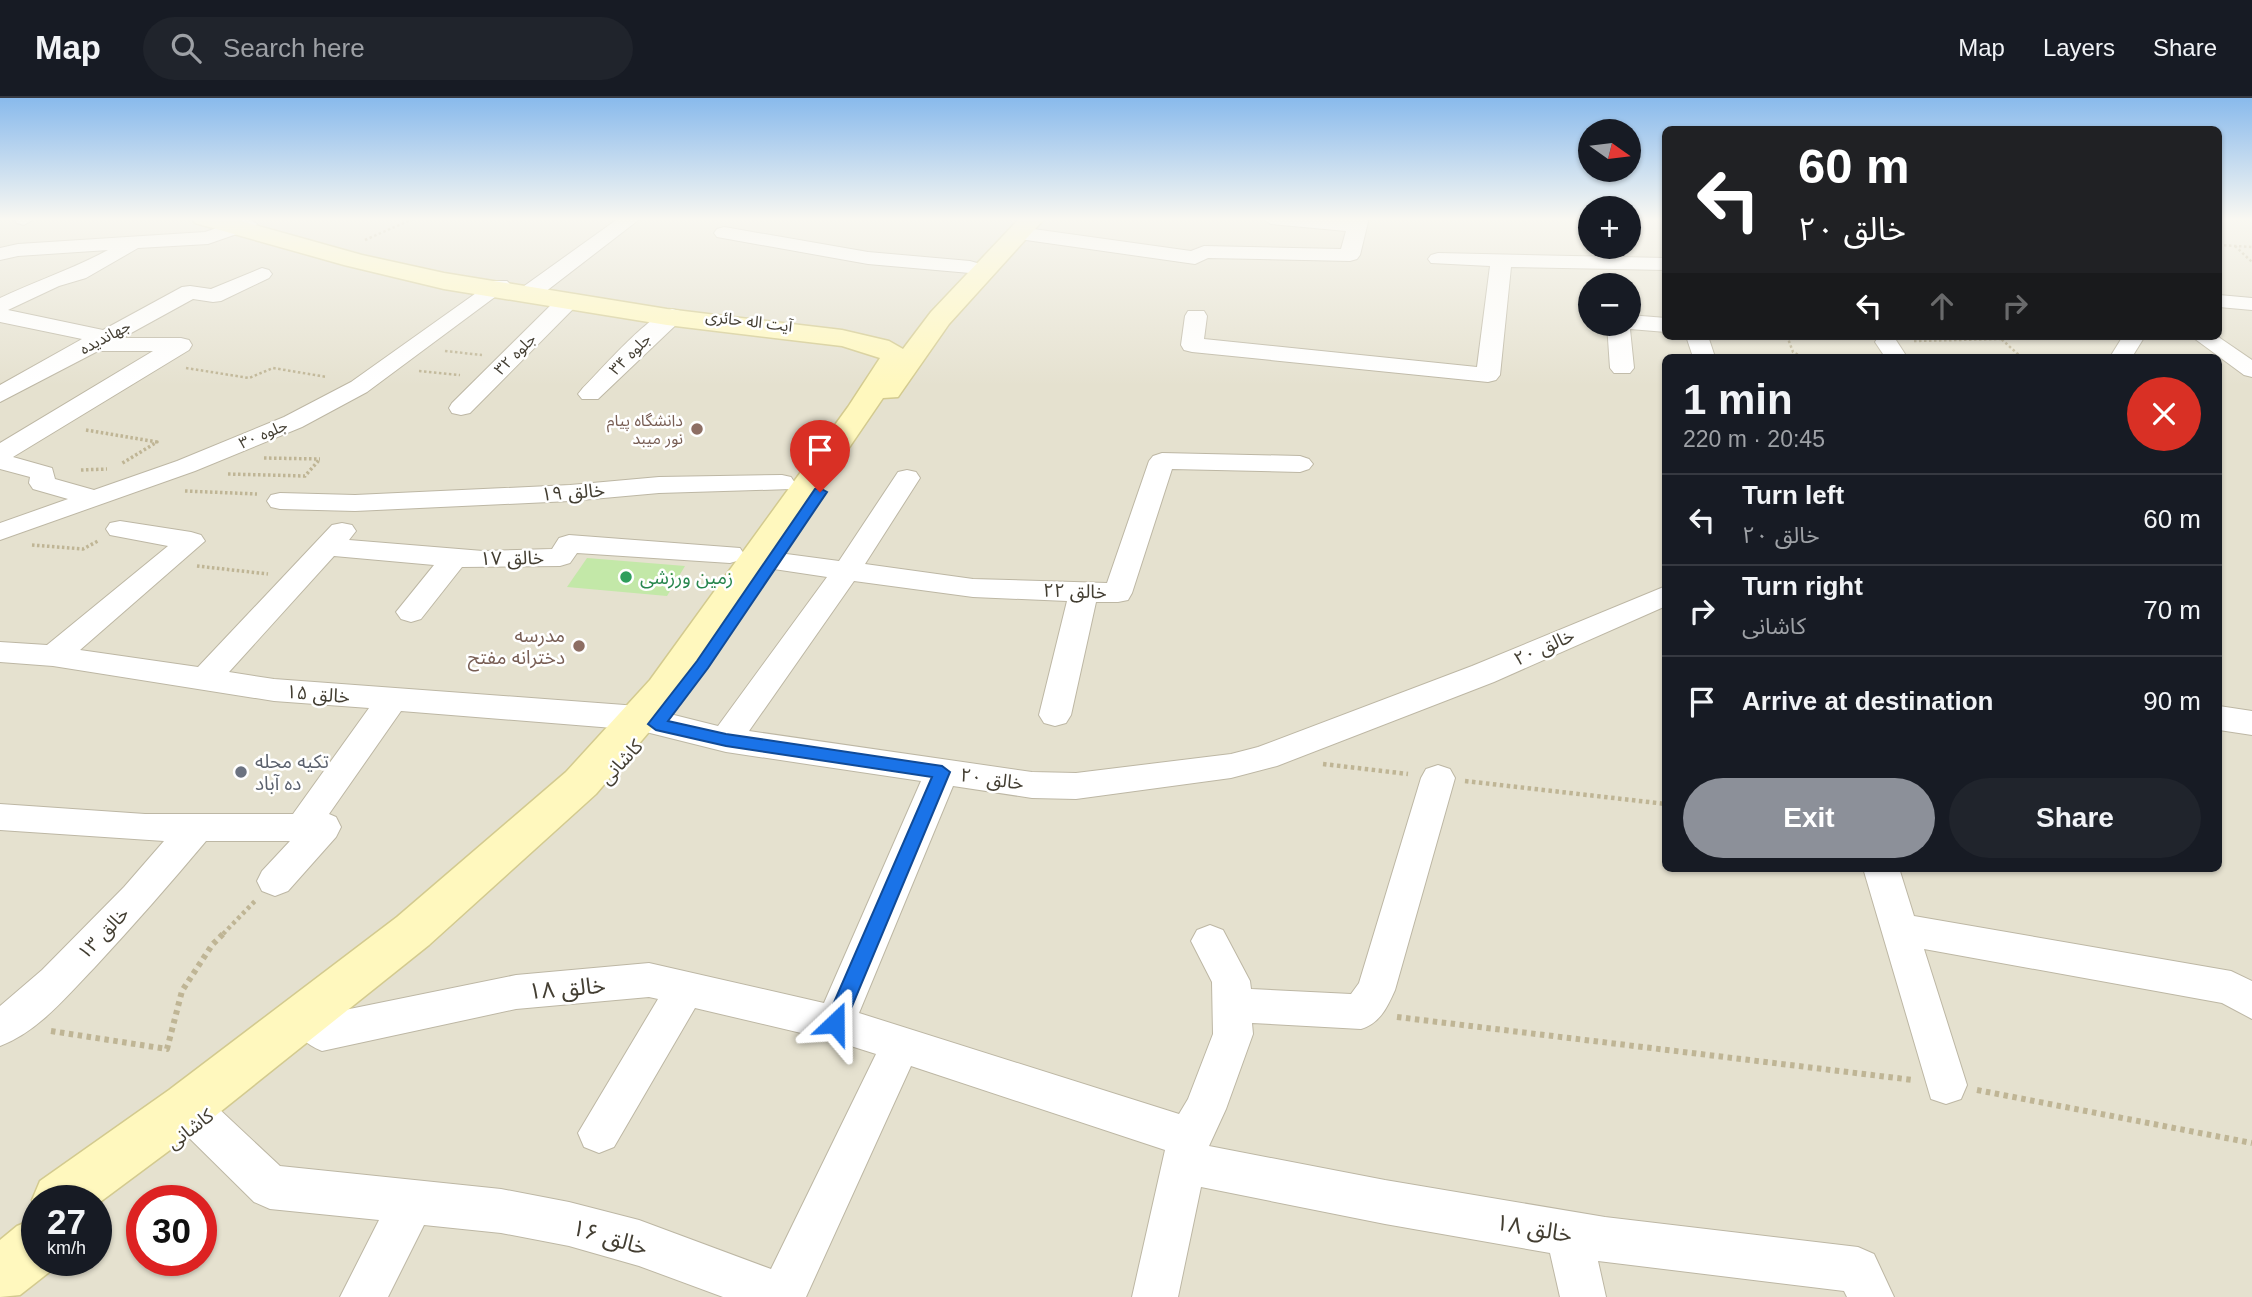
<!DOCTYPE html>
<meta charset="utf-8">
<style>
body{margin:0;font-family:Helvetica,"Noto Sans Arabic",sans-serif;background:#20242c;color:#f1f3f6;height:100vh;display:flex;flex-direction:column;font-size:26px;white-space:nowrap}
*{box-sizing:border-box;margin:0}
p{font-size:23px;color:#9ea1a6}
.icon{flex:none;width:38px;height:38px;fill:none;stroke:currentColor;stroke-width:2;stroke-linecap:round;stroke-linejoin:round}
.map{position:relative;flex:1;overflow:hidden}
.details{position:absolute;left:1662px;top:256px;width:560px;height:518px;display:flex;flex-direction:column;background:#171b24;border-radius:10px;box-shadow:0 2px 5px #0004}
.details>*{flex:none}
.guide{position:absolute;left:1662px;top:28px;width:560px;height:214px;border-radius:10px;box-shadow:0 2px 5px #0004;background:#202124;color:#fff;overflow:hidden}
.needle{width:46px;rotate:104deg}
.tools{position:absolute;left:1578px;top:21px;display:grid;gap:14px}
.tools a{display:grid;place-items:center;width:63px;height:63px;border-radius:50%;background:#171b24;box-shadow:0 2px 5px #0004;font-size:35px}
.speed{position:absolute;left:21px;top:1087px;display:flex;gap:14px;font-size:35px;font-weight:700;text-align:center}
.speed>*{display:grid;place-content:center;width:91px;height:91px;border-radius:50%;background:#171b24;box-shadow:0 2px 5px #0004;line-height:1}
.speed small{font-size:18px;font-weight:400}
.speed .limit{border:10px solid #d22;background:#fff;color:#111}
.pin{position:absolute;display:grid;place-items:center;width:60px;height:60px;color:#fff;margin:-72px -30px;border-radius:50% 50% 50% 0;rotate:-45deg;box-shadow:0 0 7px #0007}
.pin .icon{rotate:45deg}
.me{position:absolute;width:77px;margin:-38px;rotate:23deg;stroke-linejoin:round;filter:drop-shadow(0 0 5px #0008)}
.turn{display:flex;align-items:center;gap:24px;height:147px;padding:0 21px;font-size:32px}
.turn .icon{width:91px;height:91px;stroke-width:2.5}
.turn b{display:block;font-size:49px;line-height:60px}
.lanes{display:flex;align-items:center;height:66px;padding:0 21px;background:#0003;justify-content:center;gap:35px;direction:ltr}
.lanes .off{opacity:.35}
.round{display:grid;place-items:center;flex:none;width:74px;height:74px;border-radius:37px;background:#20242c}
.head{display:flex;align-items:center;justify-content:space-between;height:119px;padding:0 21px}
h1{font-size:42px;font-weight:700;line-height:52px}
.cta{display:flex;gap:14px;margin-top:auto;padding:14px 21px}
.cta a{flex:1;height:80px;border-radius:42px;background:#8c9099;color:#fff;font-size:28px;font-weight:700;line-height:80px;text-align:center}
.cta a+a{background:#20242c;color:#f1f3f6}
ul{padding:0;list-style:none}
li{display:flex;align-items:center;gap:21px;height:91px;padding:0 21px;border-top:2px solid #363941}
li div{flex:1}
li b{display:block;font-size:26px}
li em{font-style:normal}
header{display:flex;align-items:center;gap:42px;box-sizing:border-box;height:98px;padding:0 35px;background:#171b24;border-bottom:2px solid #363941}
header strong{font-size:33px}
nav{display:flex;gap:38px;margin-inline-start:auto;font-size:24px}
.search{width:490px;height:63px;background:#20242c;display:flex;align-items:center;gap:18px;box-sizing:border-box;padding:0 24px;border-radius:38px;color:#9ea1a6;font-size:26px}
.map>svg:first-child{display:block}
.residential{fill:#e5e1cf;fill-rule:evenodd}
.green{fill:#c3e8a8}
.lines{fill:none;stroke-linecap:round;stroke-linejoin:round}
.street-casing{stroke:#bdb7a4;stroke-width:2}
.secondary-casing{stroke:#d3ca8f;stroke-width:3}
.path-far3{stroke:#bfb595;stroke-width:2.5;stroke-dasharray:2.5 2.5;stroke-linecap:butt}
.path-far2{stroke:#bfb595;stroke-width:3.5;stroke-dasharray:2.5 2.5;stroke-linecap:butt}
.path-far1{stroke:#bfb595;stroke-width:4.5;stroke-dasharray:3.5 3.5;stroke-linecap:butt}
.path{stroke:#bfb595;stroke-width:6;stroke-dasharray:4.5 4.5;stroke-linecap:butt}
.street{fill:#fff;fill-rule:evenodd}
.secondary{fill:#fff8be;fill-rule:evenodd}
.route{fill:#1a73e8;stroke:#114b97;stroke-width:2}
.education-dot{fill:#8d6e63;stroke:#fff;stroke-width:2.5}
.leisure-dot{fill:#2e9e5b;stroke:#fff;stroke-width:2.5}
.worship-dot{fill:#6b7280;stroke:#fff;stroke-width:2.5}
.labels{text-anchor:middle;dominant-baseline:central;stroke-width:5;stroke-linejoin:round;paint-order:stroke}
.far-street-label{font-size:16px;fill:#433e32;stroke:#fff}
.far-education-label{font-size:16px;fill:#785e54;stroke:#fff;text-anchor:end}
.street-label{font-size:19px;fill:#433e32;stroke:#fff}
.leisure-label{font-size:19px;fill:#27864d;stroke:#fff;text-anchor:start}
.education-label{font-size:19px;fill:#785e54;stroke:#fff;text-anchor:end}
.worship-label{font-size:19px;fill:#5b616d;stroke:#fff;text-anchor:start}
.near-street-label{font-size:23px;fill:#433e32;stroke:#fff}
</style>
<header>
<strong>Map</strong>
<div class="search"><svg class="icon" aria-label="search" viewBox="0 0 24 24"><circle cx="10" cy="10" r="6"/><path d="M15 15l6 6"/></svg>Search here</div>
<nav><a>Map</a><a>Layers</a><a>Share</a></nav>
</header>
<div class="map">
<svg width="2252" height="1199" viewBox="0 0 2252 1199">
<rect width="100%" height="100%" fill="#f1efe1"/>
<path class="residential" d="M0,120H1591V149H1629V120H1666V238H2219V120H2252V1199H0ZM1591,187H1629V226H1591ZM1666,259H2219V770H1666ZM37,1102H96V1162H37ZM142,1102H201V1162H142Z"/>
<path class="green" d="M587,460L685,468L667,498L567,489Z"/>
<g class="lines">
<defs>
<path id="street" d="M14,120H34V121L24,127L17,125Z
M247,120L257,126L254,130L208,146L138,150L86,180L59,188L8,212L103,232L182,189L190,188L211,191L262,170L269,172L272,176L269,180L221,203L213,204L193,201L122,240H181L189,242L192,247L189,252L13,359L52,370L55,381L94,392L177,363L284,319L351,284L493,183H507L511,187L367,294L302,329L195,373L0,442V425L68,401L33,391L29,385L30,379L0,371V345L153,253H98L0,304V287L82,241L0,224V200C36,183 73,171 108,152L18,158L0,162V150L18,146L205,134Z
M619,120H641L536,201H520L517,196L520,191Z
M1261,120H1369L1360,157L1357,161L1350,163L1208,160L1195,166L1019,141L1012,139L1009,135L1012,131L1019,129L1191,153L1204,148L1341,151L1346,133L1271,126Z
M724,129L868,154L970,163L977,165L980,169L977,173L970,175L868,166L717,139L714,135L717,131Z
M1438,155L1666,160V172L1511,169L1500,277L1496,282L1488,284L1192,254L1184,252L1181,247L1185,218L1188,213H1204L1207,218L1204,241L1477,269L1490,168L1431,165L1428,161L1431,157Z
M569,196L577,197L580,202L577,207L470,315L461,317L452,315L449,310L452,305L561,197Z
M2219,197L2252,200V212L2219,209Z
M672,211L680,213L683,218L680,223L598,301H582L578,296L582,291C601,272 648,217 672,211Z
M1629,217L1666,220V234L1630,231L1634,270L1630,275H1614L1610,270L1607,226H1629Z
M1686,238H1708L1715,259H1693Z
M1889,238L1894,239L1907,259H1885L1875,244L1878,239Z
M2123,238H2145L2132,259H2110Z
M2191,238H2217L2252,262V279L2244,277Z
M1162,355L1300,358L1309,361L1313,366L1309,371L1300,374L1172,371L1132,495L1128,502L1118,504H1096L1071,617L1066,625L1055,628L1044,625L1039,617L1067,503L973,499L854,483L749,633L1032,674L1076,675L1231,656L1258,649L1472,568L1666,488V508L1494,584L1277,668L1231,680L1076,701L1032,700L953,688L859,915L1179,1016L1188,1001L1213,936L1212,884L1191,843L1197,832L1210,827L1223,832L1250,883L1251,891L1351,896L1359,885L1421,680L1426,671L1438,667L1450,671L1455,680L1395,892C1387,910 1380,925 1361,931L1252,925L1253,936L1226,1011L1209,1048L1385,1082L1605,1119L1858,1149L1874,1156L1894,1199H1847L1844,1193L1598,1163L1606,1199H1560L1550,1155L1385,1126L1201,1089L1178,1199H1132L1165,1052L911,968L806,1199H723L639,1168L569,1148L501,1135L424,1127L388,1199H340L379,1122L270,1111L254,1104L172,1023L166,1009L172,995L187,989L202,995L280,1068L501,1091L569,1104L639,1122L771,1171L876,956L835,943L695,910L614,1049L599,1055L584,1049L578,1035L658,901L649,899L516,911L322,953C304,946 294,934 286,916L292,904L306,898L320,904L330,915L516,877L649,865L824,905L921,683L726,654L638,632L401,613L329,716L336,719L341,729L336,739L288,793L275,798L262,793L257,783L262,773L290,743H206C170,786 133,828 95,869C67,898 39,933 0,948V908L42,872L124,789L164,743L0,732V706L145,716H293L369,610L274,603L53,568L0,564V544L47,547L168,448L110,437L106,431L110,425L120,423L191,434L201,437L205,443L80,552L198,569L332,427L342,425L352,427L356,433L349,442L483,453L552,451L559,440L569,437L740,450L744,456L740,462L730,465L577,455L570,465L560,468L462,469L421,521L411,524L401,521L396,514L434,467L334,458L229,574L274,581L638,608L718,628L827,479L747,467L743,461L747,455L757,452L839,463L898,374L907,372L916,374L920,380L865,466L973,481L1107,485L1149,363L1153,358Z
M782,377L791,379L795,385L791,391L659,395L570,403L355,413L280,411L271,409L267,403L271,397L280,395L355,397L570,387L659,379Z
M2219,608L2252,613V637L2219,632Z
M1863,770H1899L1914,818L2231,873L2252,883V921L2222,905L1924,851L1967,987L1961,1001L1946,1006L1931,1001Z"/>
<path id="secondary" d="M191,120H230L362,157L444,175L667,211L842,232L889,243L903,251L931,214L1020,120H1045L949,226L898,299L883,300L678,600L596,696L429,847L205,1026L96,1107V1102H37V1113L32,1102L40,1083L169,992L397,819L566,674L650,582L848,309L880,260L842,248L667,227L444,191L344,167L195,125Z
M37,1120V1162H59L57,1168L20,1197L0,1199V1142L17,1128Z"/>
</defs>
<use href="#street" class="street-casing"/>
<use href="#secondary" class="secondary-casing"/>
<path class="path-far3" d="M365,142L415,120
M2219,147L2252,149
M2235,148L2252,164
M1787,238L1793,254L1802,259
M1998,238L2021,259
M1914,243L2001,241
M445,253L482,257
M186,270L249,280L273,270L327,279
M419,273L460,277"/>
<path class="path-far2" d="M86,332L157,344L121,366
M264,360L320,361
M81,372L107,371
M228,376L305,378L320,361
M185,393L257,396
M32,447L83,451L98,443
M197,468L268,476"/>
<path class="path-far1" d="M1323,666L1408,676
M1465,683L1666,706
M223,836L255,803"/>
<path class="path" d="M1397,919L1913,982
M51,933L167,951L182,893L212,847L225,834
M1977,992L2252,1045"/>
<use href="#street" class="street"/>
<use href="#secondary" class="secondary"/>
</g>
<linearGradient id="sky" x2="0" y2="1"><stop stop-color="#89baec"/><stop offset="0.42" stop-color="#f9f8f2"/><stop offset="1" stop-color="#f9f8f2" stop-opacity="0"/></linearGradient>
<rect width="2252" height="288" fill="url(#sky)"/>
<path class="route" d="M820,390L827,394L708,570L668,623L726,636L942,668L950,674L845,925L842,931L835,934L828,931L825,925L932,679L726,648L656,632L648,626L697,563L815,391Z"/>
<g class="education-dot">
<circle cx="697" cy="331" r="7"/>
<circle cx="579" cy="548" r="7"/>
</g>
<circle class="leisure-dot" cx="626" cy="479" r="7"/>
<circle class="worship-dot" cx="241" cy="674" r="7"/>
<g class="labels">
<g class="far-street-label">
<text transform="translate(749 223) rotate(7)">آیت اله حائری</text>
<text transform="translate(105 239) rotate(-28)">جهاندیده</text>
<text transform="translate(515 256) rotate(-45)">جلوه ۳۲</text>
<text transform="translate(630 256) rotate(-45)">جلوه ۳۴</text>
<text transform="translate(263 336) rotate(-23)">جلوه ۳۰</text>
</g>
<g class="far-education-label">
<text x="683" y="322">دانشگاه پیام<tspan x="683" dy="18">نور میبد</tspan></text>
</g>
<g class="street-label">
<text transform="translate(573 394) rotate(-4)">خالق ۱۹</text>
<text transform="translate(512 460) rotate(-1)">خالق ۱۷</text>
<text transform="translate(1075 493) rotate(2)">خالق ۲۲</text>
<text transform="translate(1544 549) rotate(-24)">خالق ۲۰</text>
<text transform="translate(318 596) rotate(5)">خالق ۱۵</text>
<text transform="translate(621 664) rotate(-47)">کاشانی</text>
<text transform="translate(992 681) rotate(8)">خالق ۲۰</text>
<text transform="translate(103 835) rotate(-46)">خالق ۱۳</text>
<text transform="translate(190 1031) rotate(-37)">کاشانی</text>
</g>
<g class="leisure-label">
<text x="640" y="479">زمین ورزشی</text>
</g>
<g class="education-label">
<text x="565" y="537">مدرسه<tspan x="565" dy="22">دخترانه مفتح</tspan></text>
</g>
<g class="worship-label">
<text x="255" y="663">تکیه محله<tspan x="255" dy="22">ده آباد</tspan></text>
</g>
<g class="near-street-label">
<text transform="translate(567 890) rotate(-5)">خالق ۱۸</text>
<text transform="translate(1534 1130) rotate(10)">خالق ۱۸</text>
<text transform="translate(610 1139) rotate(16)">خالق ۱۶</text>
</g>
</g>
</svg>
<div class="tools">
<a><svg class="needle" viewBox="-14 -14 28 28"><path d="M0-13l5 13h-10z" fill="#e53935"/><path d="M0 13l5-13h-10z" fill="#9ea1a6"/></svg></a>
<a>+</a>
<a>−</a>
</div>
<div class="speed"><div>27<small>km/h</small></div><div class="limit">30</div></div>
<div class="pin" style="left:820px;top:394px;background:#d93025"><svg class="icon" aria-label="arrive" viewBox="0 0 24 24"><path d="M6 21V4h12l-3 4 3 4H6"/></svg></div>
<svg class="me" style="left:835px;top:925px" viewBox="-20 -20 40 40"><path d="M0-17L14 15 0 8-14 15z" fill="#1a73e8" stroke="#fff" stroke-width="4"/></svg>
<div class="guide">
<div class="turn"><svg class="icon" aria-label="left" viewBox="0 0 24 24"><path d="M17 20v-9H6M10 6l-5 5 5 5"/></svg><div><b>60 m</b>خالق ۲۰</div></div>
<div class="lanes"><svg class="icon" aria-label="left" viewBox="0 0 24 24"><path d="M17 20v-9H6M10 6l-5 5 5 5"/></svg><svg class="icon off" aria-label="ahead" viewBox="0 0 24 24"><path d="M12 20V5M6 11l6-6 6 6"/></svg><svg class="icon off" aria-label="right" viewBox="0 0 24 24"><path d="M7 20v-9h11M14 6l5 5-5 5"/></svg></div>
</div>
<section class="details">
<div class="head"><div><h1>1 min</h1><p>220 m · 20:45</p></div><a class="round" style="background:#d93025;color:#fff"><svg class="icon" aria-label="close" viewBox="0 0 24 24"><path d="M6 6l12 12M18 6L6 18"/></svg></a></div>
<ul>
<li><svg class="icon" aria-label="left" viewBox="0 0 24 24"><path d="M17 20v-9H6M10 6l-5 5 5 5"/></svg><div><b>Turn left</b><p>خالق ۲۰</p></div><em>60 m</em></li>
<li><svg class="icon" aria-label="right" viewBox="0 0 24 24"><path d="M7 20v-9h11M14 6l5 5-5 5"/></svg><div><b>Turn right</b><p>کاشانی</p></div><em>70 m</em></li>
<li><svg class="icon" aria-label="arrive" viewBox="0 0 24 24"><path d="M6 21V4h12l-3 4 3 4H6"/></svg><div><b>Arrive at destination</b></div><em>90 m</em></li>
</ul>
<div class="cta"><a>Exit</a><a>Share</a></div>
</section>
</div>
